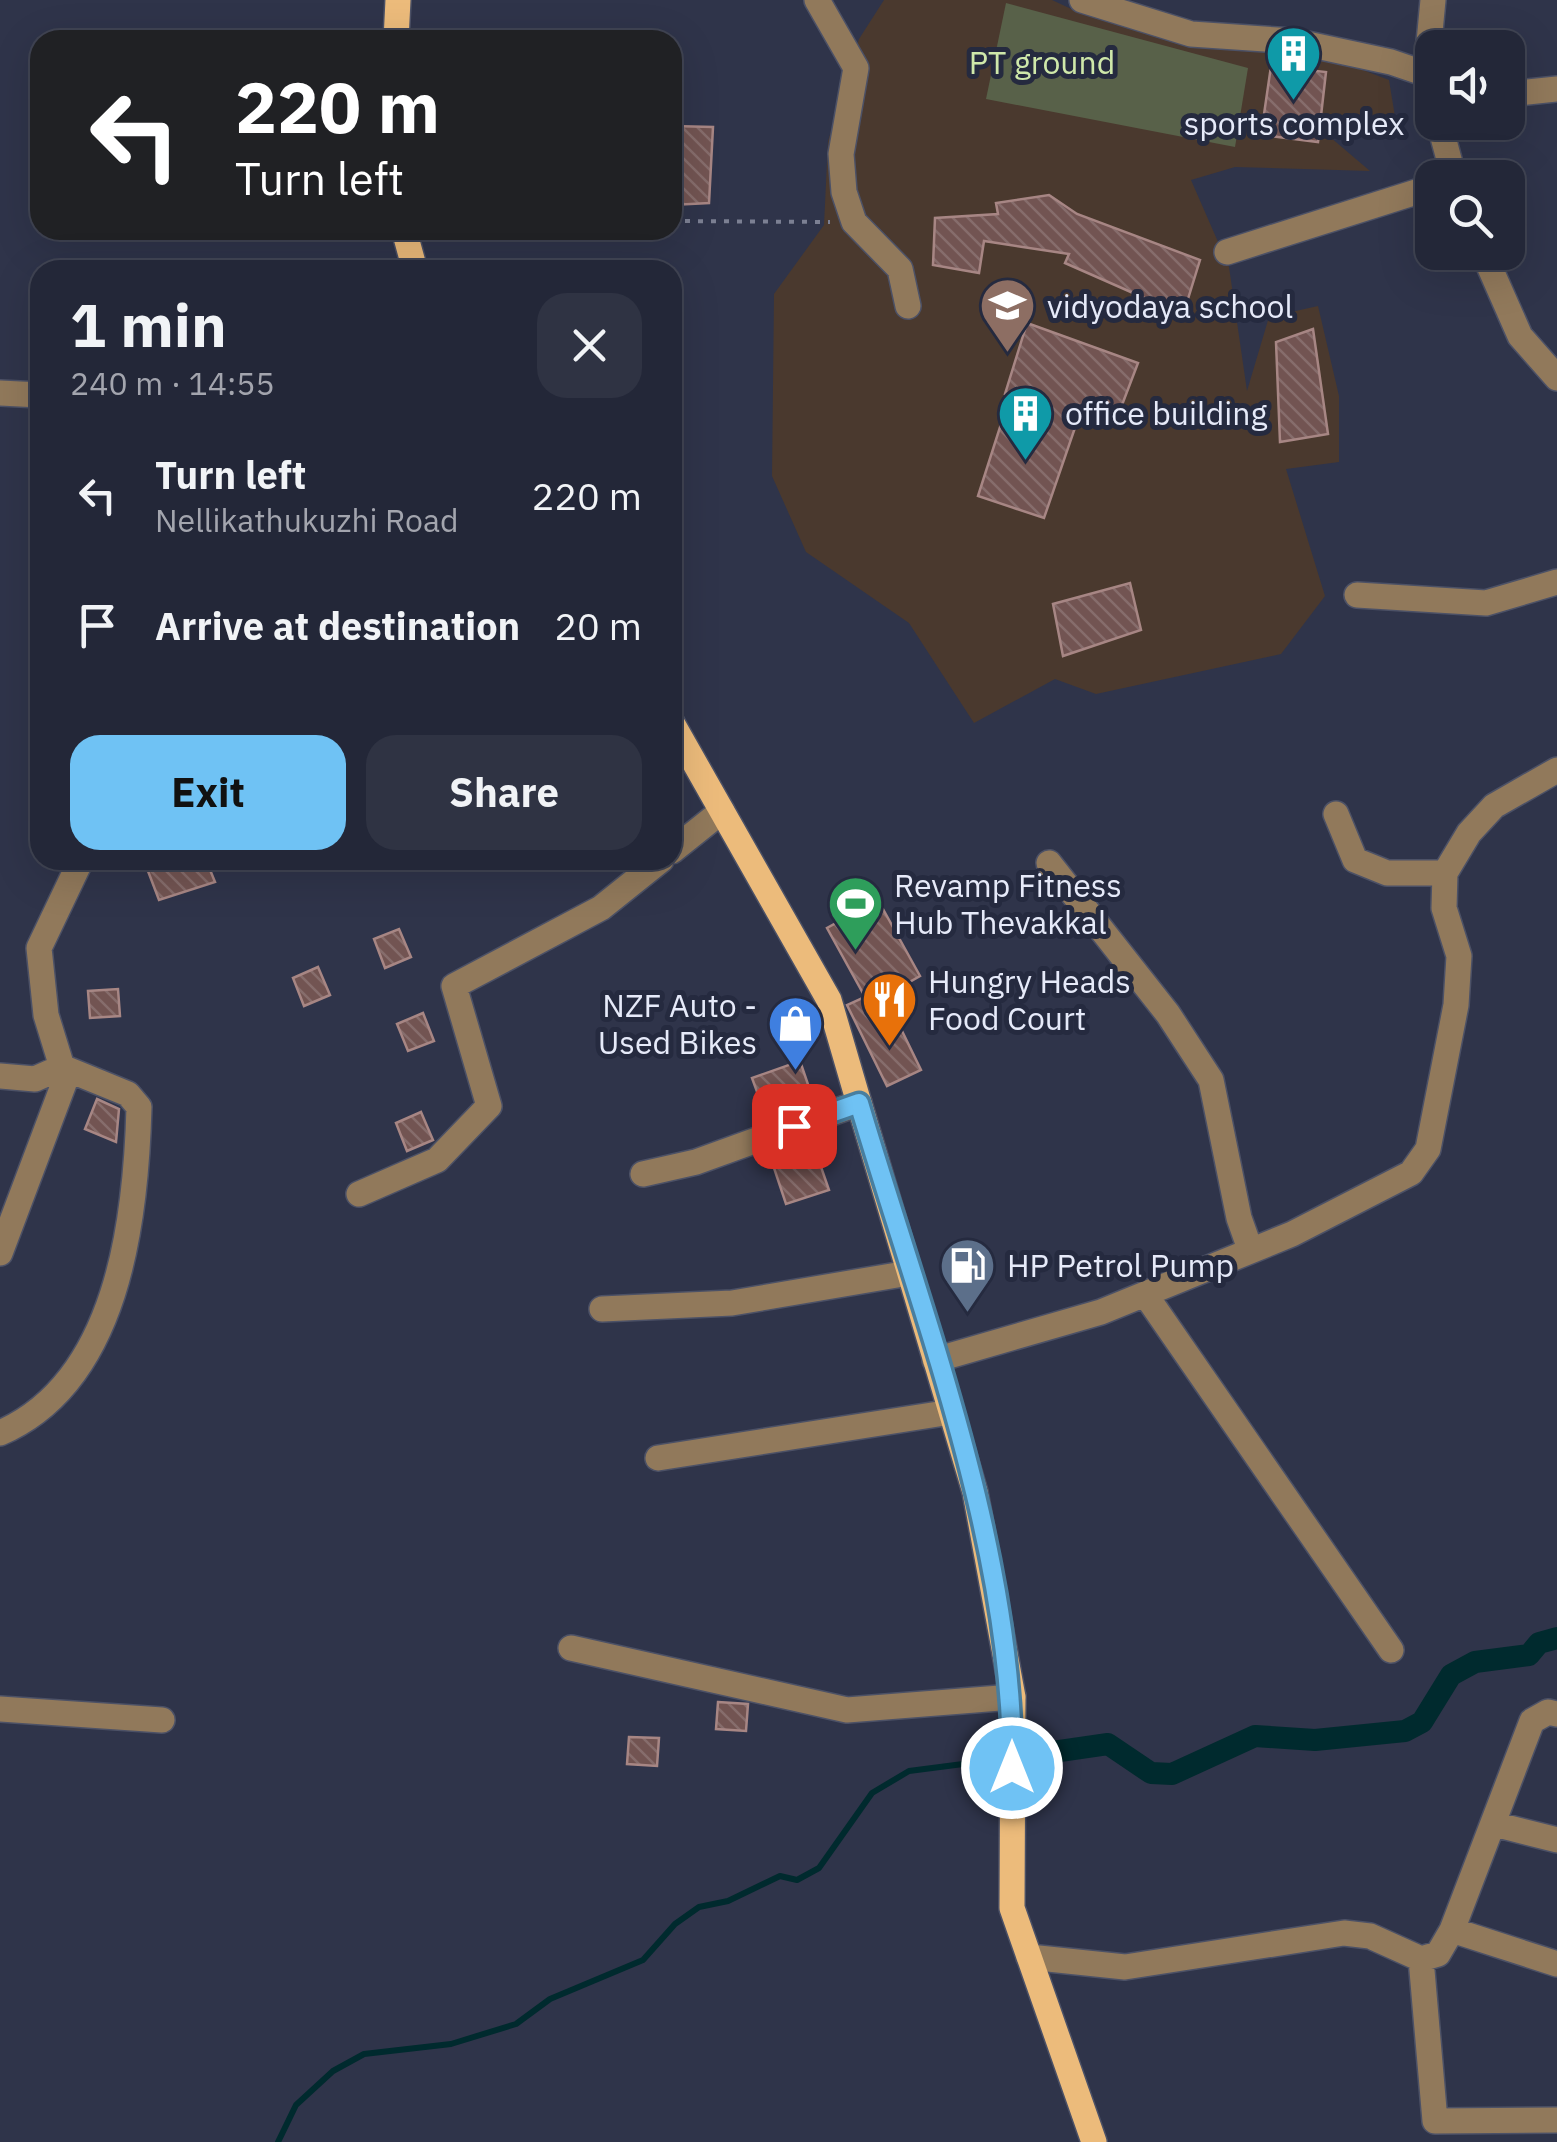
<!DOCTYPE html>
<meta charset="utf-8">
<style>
body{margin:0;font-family:"IBM Plex Sans",sans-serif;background:#2f3343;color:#f1f3f6;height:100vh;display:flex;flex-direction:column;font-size:38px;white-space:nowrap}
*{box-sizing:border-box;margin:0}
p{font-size:32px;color:#a3a5ae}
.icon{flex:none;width:55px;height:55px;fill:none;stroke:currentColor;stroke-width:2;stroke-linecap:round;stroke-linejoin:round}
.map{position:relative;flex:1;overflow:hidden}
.panel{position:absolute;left:30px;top:260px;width:652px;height:610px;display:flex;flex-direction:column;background:#232738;border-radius:30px;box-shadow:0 10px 40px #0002,0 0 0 2px #404453}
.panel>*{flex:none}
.hud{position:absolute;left:30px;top:30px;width:652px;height:210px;border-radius:30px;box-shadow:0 10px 40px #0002,0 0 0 2px #404453;background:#202124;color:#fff;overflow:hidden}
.buttons{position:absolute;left:1415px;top:30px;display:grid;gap:20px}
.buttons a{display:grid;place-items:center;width:110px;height:110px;border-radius:20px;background:#232738;box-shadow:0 10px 40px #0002,0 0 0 2px #404453;font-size:50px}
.pin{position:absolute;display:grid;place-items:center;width:85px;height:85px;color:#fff;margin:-42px;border-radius:20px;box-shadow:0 5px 15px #0006}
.me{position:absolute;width:110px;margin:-55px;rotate:0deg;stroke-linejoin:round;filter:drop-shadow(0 0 8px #0008)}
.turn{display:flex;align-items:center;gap:35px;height:210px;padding:0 40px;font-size:45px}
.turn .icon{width:130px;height:130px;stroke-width:2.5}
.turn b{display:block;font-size:70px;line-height:85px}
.round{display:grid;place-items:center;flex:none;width:105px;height:105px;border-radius:30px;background:#2f3343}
.summary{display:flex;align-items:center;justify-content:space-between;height:170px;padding:0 40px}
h1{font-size:60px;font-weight:700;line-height:75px}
.action{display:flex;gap:20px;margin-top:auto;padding:20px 40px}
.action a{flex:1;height:115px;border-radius:30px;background:#6fc2f4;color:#111;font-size:40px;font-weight:700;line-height:115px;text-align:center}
.action a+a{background:#2f3343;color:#f1f3f6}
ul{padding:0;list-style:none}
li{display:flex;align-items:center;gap:30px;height:130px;padding:0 40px}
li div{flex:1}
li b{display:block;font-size:38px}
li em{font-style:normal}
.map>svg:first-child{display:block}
.education{fill:#4a392e}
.green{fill:#586149}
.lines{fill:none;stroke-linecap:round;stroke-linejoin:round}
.stream{stroke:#002a2e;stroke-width:6}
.canal{stroke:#002a2e;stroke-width:22}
.building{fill:url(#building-back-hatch);stroke:#a78684;stroke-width:2.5}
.minor-casing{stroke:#4c5166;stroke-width:28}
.major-casing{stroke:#4c5166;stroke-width:28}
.path{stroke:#7c8093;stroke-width:4;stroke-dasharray:5 8;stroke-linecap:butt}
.minor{stroke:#91795b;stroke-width:25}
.major{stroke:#ecbb7b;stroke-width:25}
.route-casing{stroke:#487e9f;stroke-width:25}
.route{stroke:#6fc2f4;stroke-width:18}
.labels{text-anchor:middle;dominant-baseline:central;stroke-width:10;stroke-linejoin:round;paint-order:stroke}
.park-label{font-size:32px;fill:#cfe8aa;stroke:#252a3f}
.poi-label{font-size:32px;fill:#e6eaf9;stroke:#252a3f;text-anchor:start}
</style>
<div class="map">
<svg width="1557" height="2142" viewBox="0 0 1557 2142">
<defs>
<pattern id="building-back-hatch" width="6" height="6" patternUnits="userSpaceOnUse" patternTransform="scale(2.5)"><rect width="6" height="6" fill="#725452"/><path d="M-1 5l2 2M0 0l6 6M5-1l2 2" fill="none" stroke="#866d6c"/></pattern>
</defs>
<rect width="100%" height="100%" fill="#2f344a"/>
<path class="education" d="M884,0H1052L1082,14L1347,64L1389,80L1396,123L1330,137L1370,171L1235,167L1191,180L1229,267L1247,391L1269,317L1318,306L1339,396V462L1286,469L1325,596L1281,654L1096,694L1055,679L974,723L909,623L806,552L772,476L774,294L824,225L828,141L859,39Z"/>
<path class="green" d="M1006,3L1248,68L1235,147L986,99Z"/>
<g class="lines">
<path class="stream" d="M278,2142L296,2105L333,2071L364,2054L451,2044L516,2024L550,1999L643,1960L675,1924L699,1907L728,1901L780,1876L797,1880L819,1868L872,1793L909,1771L994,1760"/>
<path class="canal" d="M1032,1755L1108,1744L1151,1773L1172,1774L1255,1736L1315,1740L1405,1731L1422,1722L1451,1675L1475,1662L1529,1655L1539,1643L1557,1638"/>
</g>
<path class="building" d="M1271,66L1326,72L1318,142L1261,135Z
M672,126L713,127L709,203L672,205Z
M1049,195L1077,214L1200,260L1183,315L1065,263L1069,254L984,241L979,273L933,265L935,218L998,214L996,203Z
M1027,323L1138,363L1114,426L1079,416L1044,518L978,496L1010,396L1005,394Z
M1313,329L1328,434L1280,442L1276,342Z
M1130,583L1141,630L1063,656L1053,604Z
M189,860H206L215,882L159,900L148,871Z
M878,900L920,976L885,996L921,1070L887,1086L847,1005L865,997L827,928Z
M399,929L411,957L385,968L374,939Z
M318,967L330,995L304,1006L293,978Z
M118,989L120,1016L90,1018L88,991Z
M423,1013L434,1041L408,1051L397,1024Z
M800,1061L814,1102L767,1119L752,1078Z
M97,1099L119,1109L116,1142L85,1129Z
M421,1112L433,1140L407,1151L396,1123Z
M811,1138L829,1190L786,1204L769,1153Z
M718,1702L748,1704L746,1731L716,1729Z
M629,1737L659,1738L657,1766L627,1764Z"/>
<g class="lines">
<defs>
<path id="minor" d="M817,0L856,68L841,154L844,192L854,222L900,269L908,306
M1082,0L1191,34L1293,41L1391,62L1432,76
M1508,94L1557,89
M1432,97L1426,74L1433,0
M1439,122L1454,178
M1227,252L1432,187
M1483,252L1520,336L1557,378
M0,393L40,395
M1357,595L1486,603L1557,582
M1336,814L1355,860L1387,873H1445
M672,851L722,811
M1049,863L1168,1014L1211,1080L1239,1218L1250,1249
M0,1076L35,1079L62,1067L46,1015L39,948L81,860
M643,1174L696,1162L859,1103
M359,1194L437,1160L489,1106L454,986L601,908L661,860
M0,1253L69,1070
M1145,1294L1391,1650
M602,1309L732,1303L909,1273
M935,1360L1101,1312L1292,1234L1411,1173L1428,1149L1456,1005L1459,956L1444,908L1445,873L1469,833L1494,806L1557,770
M0,1433C118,1382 136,1221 139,1107L128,1094L62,1067
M658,1458L951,1412
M571,1648L847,1710L1013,1697
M0,1709L162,1720
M1494,1824L1557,1840
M1452,1930L1557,1964
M1029,1957L1125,1967L1344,1933L1370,1936L1421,1959L1438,1954L1452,1930L1532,1721L1548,1712L1557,1714
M1421,1959L1435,2121L1557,2120"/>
<path id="major" d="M396,40L398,0
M404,230L415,270
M672,723L829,1000L859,1103L975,1492L1013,1697L1012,1908L1094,2142"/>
</defs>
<use href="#minor" class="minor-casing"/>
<use href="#major" class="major-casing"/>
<path class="path" d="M672,221L830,222
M431,239L493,240L523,230"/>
<use href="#minor" class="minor"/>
<use href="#major" class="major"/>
</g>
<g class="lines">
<defs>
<path id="route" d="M794,1126L859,1103C921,1312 1014,1549 1012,1768"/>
</defs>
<use href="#route" class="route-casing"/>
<use href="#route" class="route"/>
</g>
<defs>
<symbol id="building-pin" viewBox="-11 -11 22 30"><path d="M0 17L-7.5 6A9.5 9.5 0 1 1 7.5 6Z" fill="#0f9aa8" stroke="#252a3f"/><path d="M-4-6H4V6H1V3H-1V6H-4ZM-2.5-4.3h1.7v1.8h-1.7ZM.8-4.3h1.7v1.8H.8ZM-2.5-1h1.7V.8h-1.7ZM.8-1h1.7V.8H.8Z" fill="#fff"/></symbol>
<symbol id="school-pin" viewBox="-11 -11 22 30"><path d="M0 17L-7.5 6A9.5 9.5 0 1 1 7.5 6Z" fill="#8d6e63" stroke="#252a3f"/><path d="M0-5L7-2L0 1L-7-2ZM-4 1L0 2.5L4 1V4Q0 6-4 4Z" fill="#fff"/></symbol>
<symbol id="stadium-pin" viewBox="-11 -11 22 30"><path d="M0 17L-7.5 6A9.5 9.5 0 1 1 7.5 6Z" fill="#2e9e5b" stroke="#252a3f"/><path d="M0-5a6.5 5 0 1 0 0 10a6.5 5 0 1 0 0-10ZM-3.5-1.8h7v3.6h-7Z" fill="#fff"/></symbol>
<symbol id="restaurant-pin" viewBox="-11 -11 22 30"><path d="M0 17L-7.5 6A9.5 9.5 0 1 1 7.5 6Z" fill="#e8710a" stroke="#252a3f"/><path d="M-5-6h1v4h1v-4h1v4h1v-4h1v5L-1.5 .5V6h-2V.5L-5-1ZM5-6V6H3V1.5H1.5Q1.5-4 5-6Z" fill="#fff"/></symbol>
<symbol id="shop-pin" viewBox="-11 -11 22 30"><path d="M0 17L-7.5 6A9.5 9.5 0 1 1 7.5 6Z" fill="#3f7fe0" stroke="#252a3f"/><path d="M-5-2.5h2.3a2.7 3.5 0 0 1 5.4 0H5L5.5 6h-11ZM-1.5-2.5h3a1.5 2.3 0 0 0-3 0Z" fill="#fff"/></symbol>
<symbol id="fuel-pin" viewBox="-11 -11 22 30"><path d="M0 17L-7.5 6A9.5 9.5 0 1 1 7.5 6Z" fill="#5c6f8a" stroke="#252a3f"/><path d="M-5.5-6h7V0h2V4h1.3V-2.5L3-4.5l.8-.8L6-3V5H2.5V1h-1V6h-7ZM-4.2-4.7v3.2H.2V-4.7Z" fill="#fff"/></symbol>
</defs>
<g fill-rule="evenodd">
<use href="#building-pin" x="1262" y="22" width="63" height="86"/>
<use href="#school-pin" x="976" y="274" width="63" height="86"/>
<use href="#building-pin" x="994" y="382" width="63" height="86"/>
<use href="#stadium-pin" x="824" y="872" width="63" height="86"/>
<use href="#restaurant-pin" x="858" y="968" width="63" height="86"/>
<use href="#shop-pin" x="764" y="992" width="63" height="86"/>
<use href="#fuel-pin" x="936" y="1234" width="63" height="86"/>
</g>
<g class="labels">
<g class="park-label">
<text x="1042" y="62">PT ground</text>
</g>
<g class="poi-label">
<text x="1294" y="123" text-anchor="middle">sports complex</text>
<text x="1047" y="306">vidyodaya school</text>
<text x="1065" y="413">office building</text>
<text x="894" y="885">Revamp Fitness<tspan x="894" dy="37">Hub Thevakkal</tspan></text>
<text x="928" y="981">Hungry Heads<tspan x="928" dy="37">Food Court</tspan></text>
<text x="757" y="1005" text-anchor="end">NZF Auto -<tspan x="757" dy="37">Used Bikes</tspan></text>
<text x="1007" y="1265">HP Petrol Pump</text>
</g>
</g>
</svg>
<div class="buttons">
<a><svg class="icon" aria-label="sound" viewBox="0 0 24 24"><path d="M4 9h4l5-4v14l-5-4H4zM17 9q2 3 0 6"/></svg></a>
<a><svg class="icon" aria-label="search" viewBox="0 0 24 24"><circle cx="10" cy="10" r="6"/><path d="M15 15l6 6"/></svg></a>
</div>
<div class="pin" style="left:794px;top:1126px;background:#d93025"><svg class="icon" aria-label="arrive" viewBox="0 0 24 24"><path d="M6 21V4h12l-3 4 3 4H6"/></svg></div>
<svg class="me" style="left:1012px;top:1768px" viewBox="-20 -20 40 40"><circle r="17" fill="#6fc2f4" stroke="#fff" stroke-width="3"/><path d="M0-11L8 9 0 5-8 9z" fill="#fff"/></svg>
<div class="hud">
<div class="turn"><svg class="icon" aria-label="left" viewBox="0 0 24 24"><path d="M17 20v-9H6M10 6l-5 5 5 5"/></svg><div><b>220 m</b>Turn left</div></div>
</div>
<section class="panel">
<div class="summary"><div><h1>1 min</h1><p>240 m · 14:55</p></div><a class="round"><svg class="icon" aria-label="close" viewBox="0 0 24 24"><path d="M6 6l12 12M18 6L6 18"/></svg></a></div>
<ul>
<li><svg class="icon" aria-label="left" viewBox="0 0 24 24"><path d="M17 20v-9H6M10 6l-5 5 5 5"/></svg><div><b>Turn left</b><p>Nellikathukuzhi Road</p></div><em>220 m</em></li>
<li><svg class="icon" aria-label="arrive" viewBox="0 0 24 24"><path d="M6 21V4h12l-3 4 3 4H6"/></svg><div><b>Arrive at destination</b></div><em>20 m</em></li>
</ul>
<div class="action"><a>Exit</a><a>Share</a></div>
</section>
</div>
